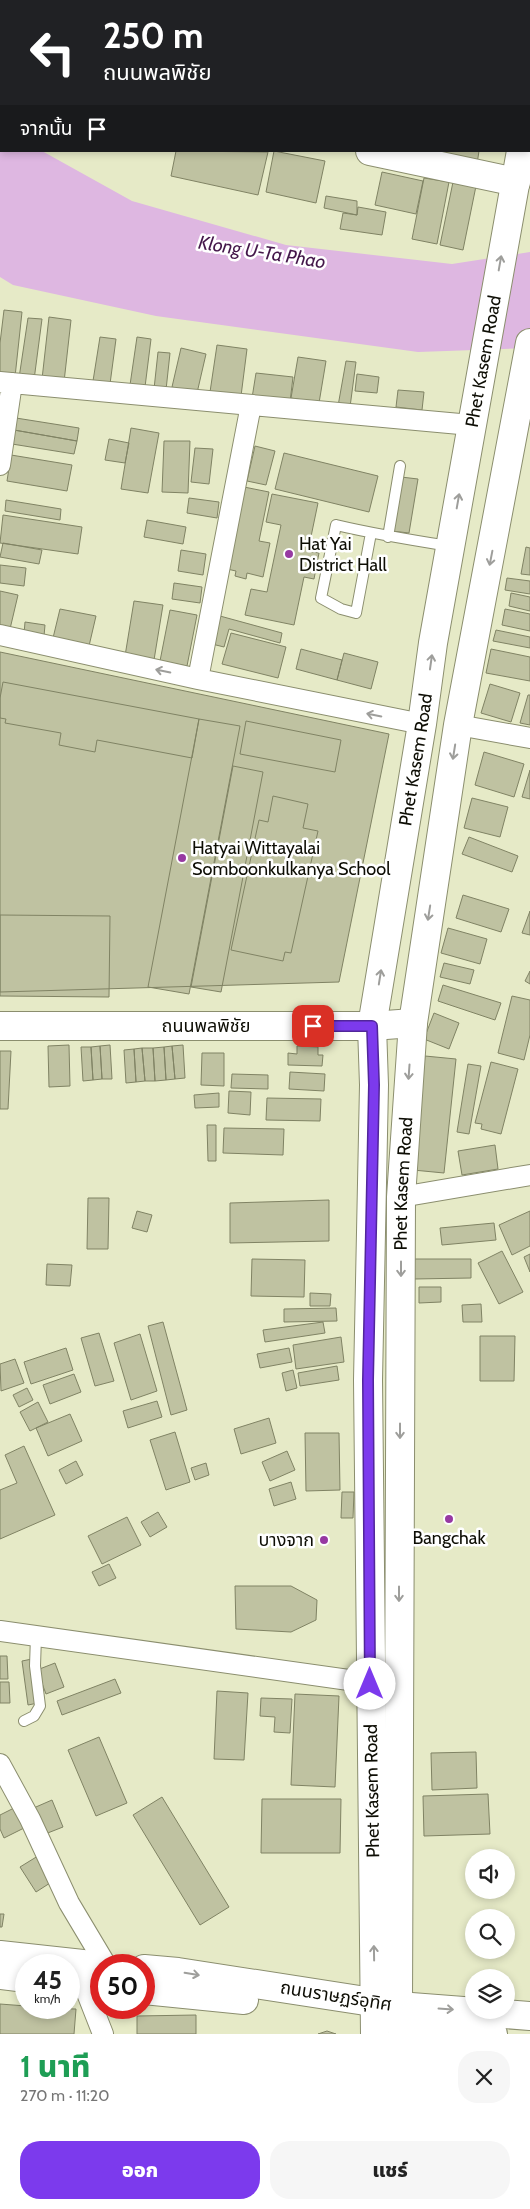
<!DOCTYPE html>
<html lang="th">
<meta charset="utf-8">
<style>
body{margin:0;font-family:Cabin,"Noto Sans Thai",sans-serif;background:#f6f6f6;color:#222;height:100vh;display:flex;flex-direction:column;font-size:19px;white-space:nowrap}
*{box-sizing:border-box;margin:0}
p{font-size:16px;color:#767676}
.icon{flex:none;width:28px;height:28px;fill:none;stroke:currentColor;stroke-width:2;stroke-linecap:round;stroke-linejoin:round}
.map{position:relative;height:2034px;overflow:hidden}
.drawer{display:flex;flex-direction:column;background:#fff;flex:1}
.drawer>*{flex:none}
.hud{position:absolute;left:0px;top:0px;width:530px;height:152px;box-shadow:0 2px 8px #0003;background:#202124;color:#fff;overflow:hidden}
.tools{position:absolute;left:465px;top:1849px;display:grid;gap:10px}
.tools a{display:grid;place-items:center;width:50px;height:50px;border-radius:50%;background:#fff;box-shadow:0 2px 8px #0003;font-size:25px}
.speed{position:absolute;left:15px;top:1954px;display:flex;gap:10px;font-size:25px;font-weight:700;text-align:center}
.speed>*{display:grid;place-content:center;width:65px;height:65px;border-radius:50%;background:#fff;box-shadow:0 2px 8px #0003;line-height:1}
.speed small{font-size:12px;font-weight:400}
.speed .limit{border:8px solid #d22;background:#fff;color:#111}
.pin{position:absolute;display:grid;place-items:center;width:42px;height:42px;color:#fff;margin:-21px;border-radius:10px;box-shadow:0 2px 8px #0006}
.me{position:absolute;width:55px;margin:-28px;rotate:0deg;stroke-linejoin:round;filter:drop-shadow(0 0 4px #0008)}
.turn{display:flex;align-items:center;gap:18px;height:105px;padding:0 20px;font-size:22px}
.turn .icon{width:65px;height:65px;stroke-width:2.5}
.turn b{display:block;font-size:35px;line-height:42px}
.then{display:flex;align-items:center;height:48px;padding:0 20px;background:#0003;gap:10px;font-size:19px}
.round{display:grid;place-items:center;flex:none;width:52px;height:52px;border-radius:20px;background:#f6f6f6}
.headline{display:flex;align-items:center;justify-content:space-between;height:85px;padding:0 20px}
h1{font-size:30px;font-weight:800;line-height:38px;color:#1e9e55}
.primary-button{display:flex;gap:10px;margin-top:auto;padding:10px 20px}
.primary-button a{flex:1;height:58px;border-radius:20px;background:#7c3aed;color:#fff;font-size:20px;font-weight:800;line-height:58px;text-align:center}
.primary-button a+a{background:#f6f6f6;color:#222}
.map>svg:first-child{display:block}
.water{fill:#deb7e1}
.building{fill:#bfc2a1;stroke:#808364}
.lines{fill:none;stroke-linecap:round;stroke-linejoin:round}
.lane-casing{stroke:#8b8e6e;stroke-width:12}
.street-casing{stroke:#8b8e6e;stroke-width:22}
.secondary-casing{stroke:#8b8e6e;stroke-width:30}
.lane{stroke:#fff;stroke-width:10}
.street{stroke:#fff;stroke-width:20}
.secondary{stroke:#fff;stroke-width:28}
.oneway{stroke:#9e9e9b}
.route-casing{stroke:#51269a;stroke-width:12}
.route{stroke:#7c3aed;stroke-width:9}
.poi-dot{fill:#9739a2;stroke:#fff;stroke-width:2}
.labels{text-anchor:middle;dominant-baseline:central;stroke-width:5;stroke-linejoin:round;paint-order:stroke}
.street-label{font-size:18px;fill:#0d0d04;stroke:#fff}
.poi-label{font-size:18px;fill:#0d0d04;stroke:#fff;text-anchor:start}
.water-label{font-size:19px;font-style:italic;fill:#44174a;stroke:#fff}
</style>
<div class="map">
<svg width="530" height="2034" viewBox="0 0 530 2034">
<rect width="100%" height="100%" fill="#e6eac7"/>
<path class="water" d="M0,128L1,151H42L132,201L286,245L452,264L530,252V348L418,352L156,316L13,285L0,277Z"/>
<path class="building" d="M0,0H29L1,2Z
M30,0H51L55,1H30Z
M112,0H168L112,1Z
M236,0H281L280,1Z
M368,0H420L367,1Z
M464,0H504V1Z
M0,5L1,6V44H0Z
M176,151L268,152L258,195L171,176Z
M274,151L325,161L316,203L266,192Z
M412,151H479L477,164Z
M382,172L423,181L416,214L375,205Z
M424,178L449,182L437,244L412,239Z
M453,182L476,186L463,250L440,245Z
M326,196L357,201V215L324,208Z
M358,207L386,212L382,235L340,229L343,213L357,215Z
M4,310L22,312L15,377L0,376V343Z
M49,317L71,320L64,382L42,379Z
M28,318L42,319L34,380L19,378Z
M100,337L116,339L110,384L93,381Z
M137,337L151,339L145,387L130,385Z
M217,345L247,349L241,396L210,392Z
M181,348L206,354L197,393L172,387Z
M158,352L170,353L166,390L154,389Z
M298,357L326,361L319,403L291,398Z
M346,361L356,362L350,407L338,406Z
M256,373L293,377L290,402L252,398Z
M357,374L379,377L377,393L355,391Z
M398,390L424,392L422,410L396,407Z
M16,418L79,428L77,441L14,430Z
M131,428L159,433L148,493L121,489Z
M14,430L77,441L74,454L12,444Z
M109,439L129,443L125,463L105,460Z
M164,441H190L188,493L162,492Z
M255,446L275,451L266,485L247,481Z
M195,448L213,449L209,484L191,482Z
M284,453L378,476L369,512L275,489Z
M11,455L72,465L67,491L7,481Z
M401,477L418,479L409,533L392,531Z
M244,487L269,492L259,541L270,543L263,577L247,573L246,579L235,576L236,571L227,569Z
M272,494L318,503L308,551L319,553L314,579L304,577L294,625L245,615L251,589L267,592L281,525L266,522Z
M189,498L219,502L217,518L187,513Z
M6,500L61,509L60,520L5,511Z
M3,515L82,527L78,554L0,543Z
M147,520L186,527L183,544L144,537Z
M3,543L42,550L39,564L0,557Z
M526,547L530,548V575L521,574Z
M181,550L206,554L203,575L178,571Z
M0,565L26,568L24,586L0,583Z
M507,578L530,581V594L505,590Z
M174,583L202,587L200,603L172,599Z
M0,591L18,595L10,629L0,627Z
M511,593L530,597V611L509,606Z
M134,601L163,605L154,660L125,656Z
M60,609L96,616L89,646L53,638Z
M505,609L530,614V631L502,625Z
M170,610L197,615L187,666L160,661Z
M220,616L282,633L280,643L229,629L224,647L212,644Z
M25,622L45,625L44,636L24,634Z
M496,630L530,637V648L493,641Z
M231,633L286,647L278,678L222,664Z
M301,649L342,660L337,680L296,669Z
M491,649L530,657V681L486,673Z
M0,652L389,734L339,982L0,992Z
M344,653L378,662L371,689L337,680Z
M3,682L199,719L192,758L97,740L95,752L59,745L61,733L5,723L6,719L0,718V698Z
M490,684L520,693L511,722L481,713Z
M528,695H530V725L520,723Z
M199,719L240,726L189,994L148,987Z
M246,721L341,740L335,772L240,754Z
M484,752L524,764L514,797L475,785Z
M233,766L263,772L221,992L191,987Z
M530,770V799L522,797Z
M273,796L308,804L303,828L318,831L291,953L285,952L283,961L231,950L259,820L268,822Z
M472,798L508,807L500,837L464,828Z
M469,837L518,856L512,872L462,854Z
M463,895L509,909L501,932L456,918Z
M530,911V935L522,933Z
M0,915L110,916L109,997L0,996Z
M448,928L487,939L480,964L441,953Z
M444,963L474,970L470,984L440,977Z
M530,971V984L525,981Z
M443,985L501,1003L495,1020L438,1001Z
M512,996L530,1000V1035L524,1060L498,1053Z
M434,1013L459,1023L449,1049L424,1039Z
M69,1045L70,1086L49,1087L48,1046Z
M110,1045L112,1079H102L100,1046Z
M183,1045L185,1078L175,1079L172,1046Z
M100,1046L102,1079L93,1080L91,1047Z
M172,1046L175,1079L166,1080L164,1047Z
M297,1046L318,1047V1055H323L322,1066L288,1065V1053L297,1054Z
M81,1047H91L93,1080L83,1081Z
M164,1047L166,1080L155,1081L153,1048Z
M142,1048H153L155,1081H145Z
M142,1048L145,1081L136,1082L134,1049Z
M134,1049L136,1082L126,1083L124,1050Z
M0,1051H11L8,1109H0Z
M202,1053H224V1086L201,1085Z
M425,1056L456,1059L444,1173L413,1170Z
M491,1062L518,1069L501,1134L481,1129L482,1124L475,1123Z
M468,1064L481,1066L469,1134L457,1132Z
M290,1072L325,1074L324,1091L289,1089Z
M232,1074L268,1075V1089L231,1088Z
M229,1091L251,1092L250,1115L228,1113Z
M219,1093V1107L195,1108L194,1095Z
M267,1098L321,1099L320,1121L266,1120Z
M207,1125H216V1161H208Z
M224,1128L284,1129L283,1155L223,1153Z
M495,1145L498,1169L462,1175L458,1151Z
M88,1198H109L108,1249H87Z
M329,1200V1241L230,1243V1203Z
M137,1211L152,1215L147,1232L132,1228Z
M530,1211V1246L512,1255L499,1225Z
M494,1223L496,1240L442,1245L440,1228Z
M502,1251L523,1292L499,1304L478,1263Z
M530,1254V1272L524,1257Z
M252,1259L305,1260L304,1297L251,1296Z
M414,1259H471V1278L414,1279Z
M47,1264L72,1265L70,1286L46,1285Z
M419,1287H441V1302L419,1303Z
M310,1293L331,1294L330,1306H310Z
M481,1304L482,1322H463L462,1305Z
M336,1308L337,1321L284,1322V1309Z
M163,1322L187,1410L171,1415L148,1326Z
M323,1322L325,1333L265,1342L263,1330Z
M99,1333L114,1381L95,1386L81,1338Z
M140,1334L157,1391L131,1400L114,1343Z
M480,1336H515L514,1381H480Z
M341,1337L344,1362L296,1369L293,1345Z
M66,1348L73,1370L31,1384L24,1362Z
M289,1348L292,1362L260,1368L257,1354Z
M15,1359L24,1383L1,1391L0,1364Z
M337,1366L339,1380L300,1386L298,1373Z
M293,1370L297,1388L286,1391L282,1373Z
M74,1374L81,1392L50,1404L43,1385Z
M27,1388L33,1400L19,1407L13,1395Z
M157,1401L162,1417L128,1428L123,1411Z
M38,1402L48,1422L30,1431L20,1412Z
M70,1414L82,1441L48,1456L36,1428Z
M269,1418L276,1443L241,1454L234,1429Z
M175,1432L190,1482L166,1490L150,1440Z
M305,1433H339L340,1490L306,1491Z
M24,1446L55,1515L0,1539V1490L17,1483L5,1455Z
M287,1451L295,1470L270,1481L262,1462Z
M76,1461L83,1475L66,1484L59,1470Z
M206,1463L209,1475L195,1480L191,1468Z
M291,1482L296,1499L274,1506L269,1489Z
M342,1492H354L353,1518H341Z
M158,1512L167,1527L150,1537L141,1522Z
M127,1517L141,1545L102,1564L88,1536Z
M109,1564L116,1578L99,1586L92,1572Z
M235,1586H291L317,1600L316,1620L291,1632L236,1629Z
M0,1656H7L8,1679H0Z
M32,1659L38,1703L28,1705L22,1661Z
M55,1663L64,1687L46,1694L37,1670Z
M115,1679L121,1693L62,1715L57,1701Z
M0,1682H9L10,1703H0Z
M217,1691L248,1693L244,1760L214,1759Z
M295,1694L339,1696L335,1787L291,1785Z
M261,1698L292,1699L290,1733L274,1732L275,1717L260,1716Z
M99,1737L127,1803L96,1816L68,1750Z
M476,1752L477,1788L432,1790L431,1753Z
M488,1794L490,1834L424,1836L423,1796Z
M162,1797L229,1907L200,1925L133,1815Z
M262,1799H341L340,1853H261Z
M52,1800L63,1827L40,1836L29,1810Z
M22,1804L32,1824L4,1838L0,1829V1815Z
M46,1851L61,1876L36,1892L20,1867Z
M0,1914H4L2,1927H0Z
M0,2004L26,2006V2008L76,2009L74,2034H0Z
M196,2015V2034H137V2016Z
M327,2031L336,2034H318Z"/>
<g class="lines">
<defs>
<path id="lane" d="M371,533L356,613L341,609L321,598L336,525C374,534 411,540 449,546
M388,537L400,466
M24,1721L34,1716L40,1706L35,1666L36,1636"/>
<path id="street" d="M221,0L225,1
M105,1V0
M350,1V0
M0,382L471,425
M0,465L12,383
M0,635L198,679L422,724
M198,679L251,405
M458,725L530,738
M401,1197L530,1175
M0,1631L370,1683
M0,1764L30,1819L69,1903L106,1965
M83,1983L103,2034"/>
<g id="secondary">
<path d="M0,62L1,63"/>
<path d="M529,105L530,98"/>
<path d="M370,151L516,182"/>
<path d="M0,1026H372L413,1023"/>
<path d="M0,1955L101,1966"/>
<path d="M144,1969L178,1972L398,2006L530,2016"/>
<path d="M0,1975L26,1978"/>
<path d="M69,1982L101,1985"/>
<path d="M144,1990L244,2000"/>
<path d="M400,2024L493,2034"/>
<path id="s1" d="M375,2034L368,1380L374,1085L372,1026L422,724L433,643L521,151"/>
<path id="s2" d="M403,2034V2024L398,2006L401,1197L413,1023L458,725L530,343"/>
</g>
</defs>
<use href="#lane" class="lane-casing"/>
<use href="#street" class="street-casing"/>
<use href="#secondary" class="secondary-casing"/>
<use href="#lane" class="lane"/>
<use href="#street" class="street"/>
<use href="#secondary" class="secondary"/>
</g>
<defs><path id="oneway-shaft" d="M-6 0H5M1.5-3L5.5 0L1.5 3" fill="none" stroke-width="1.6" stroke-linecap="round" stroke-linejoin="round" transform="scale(1.25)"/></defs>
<g class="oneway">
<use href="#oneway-shaft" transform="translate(500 263) rotate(-80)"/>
<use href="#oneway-shaft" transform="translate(458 501) rotate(-80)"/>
<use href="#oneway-shaft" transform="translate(491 558) rotate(101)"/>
<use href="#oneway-shaft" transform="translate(431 662) rotate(-82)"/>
<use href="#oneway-shaft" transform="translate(163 671) rotate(-168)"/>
<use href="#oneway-shaft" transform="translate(374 715) rotate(-169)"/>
<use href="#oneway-shaft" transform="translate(454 752) rotate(99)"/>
<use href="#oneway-shaft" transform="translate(429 913) rotate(99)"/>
<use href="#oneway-shaft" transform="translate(380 977) rotate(-81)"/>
<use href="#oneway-shaft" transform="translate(409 1072) rotate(94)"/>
<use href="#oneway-shaft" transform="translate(401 1269) rotate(90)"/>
<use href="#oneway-shaft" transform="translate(400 1431) rotate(90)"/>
<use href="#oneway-shaft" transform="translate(399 1594) rotate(90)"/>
<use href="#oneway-shaft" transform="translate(374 1953) rotate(-91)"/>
<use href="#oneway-shaft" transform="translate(192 1974) rotate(9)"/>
<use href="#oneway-shaft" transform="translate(446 2009) rotate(4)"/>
</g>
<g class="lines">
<defs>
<path id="route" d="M313,1026H372L374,1085L368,1380L370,1684"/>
</defs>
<use href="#route" class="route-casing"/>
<use href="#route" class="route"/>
</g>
<g class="poi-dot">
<circle cx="289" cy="554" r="5"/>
<circle cx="182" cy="858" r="5"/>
<circle cx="449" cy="1519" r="5"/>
<circle cx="324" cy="1540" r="5"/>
</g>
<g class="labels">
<g class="street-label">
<text stroke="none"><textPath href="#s1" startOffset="1682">Phet Kasem Road</textPath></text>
<text stroke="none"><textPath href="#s1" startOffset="1278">Phet Kasem Road</textPath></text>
<text x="206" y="1026">ถนนพลพิชัย</text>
<text stroke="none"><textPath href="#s2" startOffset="851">Phet Kasem Road</textPath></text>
<text transform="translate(372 1791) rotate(-91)">Phet Kasem Road</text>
<text transform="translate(336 1996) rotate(9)">ถนนราษฏร์อุทิศ</text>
</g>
<g class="poi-label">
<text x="299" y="544">Hat Yai<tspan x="299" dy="21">District Hall</tspan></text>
<text x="192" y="848">Hatyai Wittayalai<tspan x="192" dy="21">Somboonkulkanya School</tspan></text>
<text x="449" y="1538" text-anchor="middle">Bangchak</text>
<text x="314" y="1540" text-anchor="end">บางจาก</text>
</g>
<g class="water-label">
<text transform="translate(262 252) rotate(9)">Klong U-Ta Phao</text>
</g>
</g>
</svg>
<div class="tools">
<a><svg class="icon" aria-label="sound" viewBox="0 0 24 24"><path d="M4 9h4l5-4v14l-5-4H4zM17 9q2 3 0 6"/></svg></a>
<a><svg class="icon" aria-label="search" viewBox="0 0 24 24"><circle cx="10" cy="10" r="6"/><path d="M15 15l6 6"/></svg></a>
<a><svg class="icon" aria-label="layers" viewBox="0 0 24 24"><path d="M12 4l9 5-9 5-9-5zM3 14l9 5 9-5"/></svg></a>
</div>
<div class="speed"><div>45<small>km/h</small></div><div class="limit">50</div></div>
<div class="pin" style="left:313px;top:1026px;background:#d93025"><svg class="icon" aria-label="arrive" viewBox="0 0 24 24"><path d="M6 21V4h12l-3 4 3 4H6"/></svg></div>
<svg class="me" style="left:370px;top:1684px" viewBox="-20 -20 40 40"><circle r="19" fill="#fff"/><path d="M0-13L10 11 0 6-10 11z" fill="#7c3aed"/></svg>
<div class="hud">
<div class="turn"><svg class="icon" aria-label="left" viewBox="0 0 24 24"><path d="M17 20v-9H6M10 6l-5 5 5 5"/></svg><div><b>250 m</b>ถนนพลพิชัย</div></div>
<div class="then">จากนั้น<svg class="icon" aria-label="arrive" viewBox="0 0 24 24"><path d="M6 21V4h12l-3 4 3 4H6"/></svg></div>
</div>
</div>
<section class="drawer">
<div class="headline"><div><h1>1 นาที</h1><p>270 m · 11:20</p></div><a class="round"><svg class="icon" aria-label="close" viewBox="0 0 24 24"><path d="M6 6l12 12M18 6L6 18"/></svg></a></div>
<div class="primary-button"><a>ออก</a><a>แชร์</a></div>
</section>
